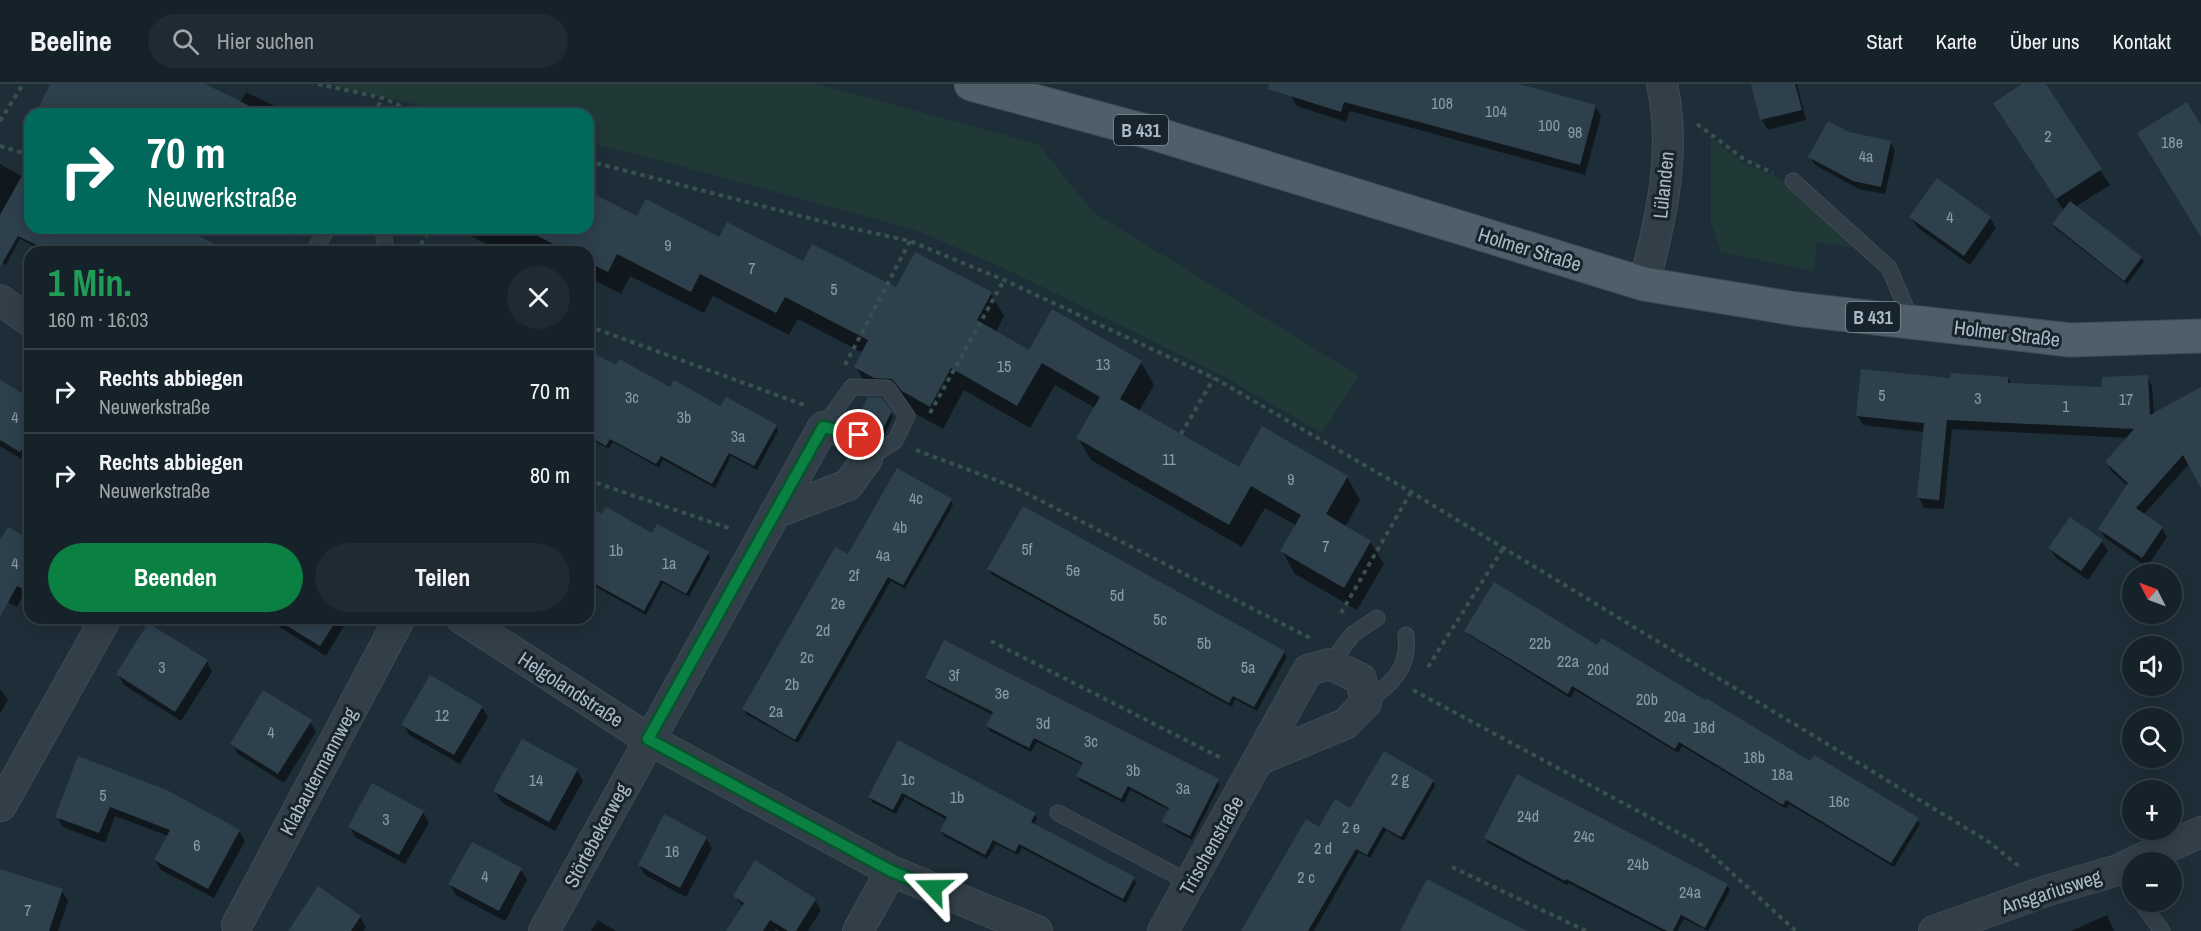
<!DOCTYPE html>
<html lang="de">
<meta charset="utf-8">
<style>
body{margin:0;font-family:"Archivo Narrow",sans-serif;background:#1f2a32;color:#f1f3f6;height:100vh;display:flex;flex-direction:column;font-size:22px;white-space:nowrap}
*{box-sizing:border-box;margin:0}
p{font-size:20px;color:#9ea4a8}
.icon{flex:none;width:33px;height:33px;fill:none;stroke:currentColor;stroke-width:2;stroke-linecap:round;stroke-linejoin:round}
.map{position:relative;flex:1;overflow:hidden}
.sheet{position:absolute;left:24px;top:162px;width:570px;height:378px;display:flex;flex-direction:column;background:#16222a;border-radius:18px;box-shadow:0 3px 15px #0003,0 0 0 2px #353f47}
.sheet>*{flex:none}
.banner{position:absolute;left:24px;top:24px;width:570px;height:126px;border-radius:18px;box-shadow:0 3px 15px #0003,0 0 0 2px #353f47;background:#00695c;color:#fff;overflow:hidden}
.needle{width:39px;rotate:312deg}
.controls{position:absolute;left:2122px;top:480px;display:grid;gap:12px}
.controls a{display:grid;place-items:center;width:60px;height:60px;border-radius:50%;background:#16222a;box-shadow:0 3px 15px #0003,0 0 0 2px #353f47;font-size:30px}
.pin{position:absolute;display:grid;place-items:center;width:51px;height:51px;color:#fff;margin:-26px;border:3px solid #fff;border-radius:50%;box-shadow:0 2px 6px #0007}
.me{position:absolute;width:66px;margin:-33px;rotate:293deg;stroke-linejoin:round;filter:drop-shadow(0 0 4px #0008)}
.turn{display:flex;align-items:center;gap:21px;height:126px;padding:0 24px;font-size:27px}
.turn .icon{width:78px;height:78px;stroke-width:2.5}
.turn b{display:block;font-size:42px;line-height:51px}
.round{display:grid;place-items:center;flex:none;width:63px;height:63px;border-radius:32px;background:#1f2a32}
.overview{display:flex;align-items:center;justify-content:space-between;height:102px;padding:0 24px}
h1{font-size:36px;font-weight:800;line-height:45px;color:#1e9e55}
.primary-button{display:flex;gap:12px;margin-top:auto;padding:12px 24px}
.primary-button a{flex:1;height:69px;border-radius:36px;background:#0b8043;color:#fff;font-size:24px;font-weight:800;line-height:69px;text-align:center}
.primary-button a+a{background:#1f2a32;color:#f1f3f6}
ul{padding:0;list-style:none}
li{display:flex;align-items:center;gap:18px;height:84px;padding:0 24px;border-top:2px solid #353f47}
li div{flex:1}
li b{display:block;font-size:22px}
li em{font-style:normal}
header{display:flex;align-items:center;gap:36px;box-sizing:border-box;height:84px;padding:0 30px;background:#16222a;border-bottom:2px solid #353f47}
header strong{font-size:28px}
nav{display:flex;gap:33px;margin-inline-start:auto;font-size:21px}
.search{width:420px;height:54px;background:#1f2a32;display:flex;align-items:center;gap:15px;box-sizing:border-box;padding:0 21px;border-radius:33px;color:#9ea4a8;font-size:22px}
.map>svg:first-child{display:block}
.green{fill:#203937}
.shadow{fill:#0007}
.building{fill:#2d404c}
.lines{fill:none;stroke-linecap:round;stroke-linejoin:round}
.service-casing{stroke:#3e4b55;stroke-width:17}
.minor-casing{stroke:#3e4b55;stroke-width:32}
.primary-casing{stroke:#3e4b55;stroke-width:35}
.path{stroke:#38514f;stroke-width:4;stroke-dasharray:4.5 4.5;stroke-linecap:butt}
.service{stroke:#323f48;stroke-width:15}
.minor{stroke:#323f48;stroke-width:30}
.primary{stroke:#4f5f69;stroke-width:33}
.route-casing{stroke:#07532c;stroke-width:15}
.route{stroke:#0b8043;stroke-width:10}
.labels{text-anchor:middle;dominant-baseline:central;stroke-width:6;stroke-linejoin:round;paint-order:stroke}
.number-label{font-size:16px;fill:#8a9aa6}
.shield{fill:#17242d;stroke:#7f8d97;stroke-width:1.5}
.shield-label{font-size:18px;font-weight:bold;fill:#abbac5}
.street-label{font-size:20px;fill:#abbac5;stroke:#17242d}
</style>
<header>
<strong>Beeline</strong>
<div class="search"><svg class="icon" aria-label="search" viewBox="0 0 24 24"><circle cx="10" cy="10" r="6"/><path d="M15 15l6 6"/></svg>Hier suchen</div>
<nav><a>Start</a><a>Karte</a><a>Über uns</a><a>Kontakt</a></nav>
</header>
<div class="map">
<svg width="2201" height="847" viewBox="0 0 2201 847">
<rect width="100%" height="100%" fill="#1e2e38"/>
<path class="green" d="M326,0H817L1038,60L1093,128L1359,292L1322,349L1218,289L1012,188L916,146L632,69L588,59V30H459Z
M1711,54L1743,79L1785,97L1852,163L1817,158L1813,187L1721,168L1711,139Z"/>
<path class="shadow" d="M52,0H202L240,19L246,8L291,30H53L44,26L42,21Z
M1291,0H1512L1595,22L1601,32L1585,91L1350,27L1346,38L1297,22L1291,12Z
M1752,0H1797L1806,36L1768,46L1762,36Z
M2025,0H2044L2110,101L2075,123L2141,174L2144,178L2127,200L2056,145L2053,141L2064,127L2004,35Z
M304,23L317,30H300Z
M1849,49L1890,58L1895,66L1885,110L1859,105L1815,81L1810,73Z
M0,80L23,93L30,86V144H180L228,168H46L20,155L6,181L0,177Z
M588,109L637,134L720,155L897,205L915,170L991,210L1004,232L996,248L1030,268L1141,278L1154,301L1139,327L1239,385L1347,393L1360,416L1345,443L1370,458L1384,480L1357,526L1295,490L1282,467L1297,442L1265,424L1242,463L1091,376L1078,354L1095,324L1055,301L1030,344L964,306L943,345L916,330L906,318L889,316L869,306L856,283L863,269L798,235L789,251L713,212L704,229L630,192L621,210L588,193V168H503L467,150L464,144H588Z
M1911,133L1990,134L1996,144L1970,181L1917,143Z
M588,268L616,283L671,305L776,342L778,347L757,386L731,372L715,404L663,376L659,384L613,358L609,365L588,354Z
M2147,293L2152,302L2154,330L2201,305V401L2189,380L2143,431L2162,444L2167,453L2147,483L2105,454L2100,445L2128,402L2112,388L2107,379L2129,354L1952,345L1944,425L1924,424L1919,414L1924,348L1863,341L1857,332L1952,295L2008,294L2012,301L2104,304Z
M0,298L30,316V380L0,362Z
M891,328L893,333L884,352L880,350L874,342L862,338L860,333Z
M951,416L953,421L905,505L891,497L798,659L746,630L744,625L848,472Z
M588,424L603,432L708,469L710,474L689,513L663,499L646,531L596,503L591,511L588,509Z
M30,457V515L23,511L17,523L0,514V459Z
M2102,457L2108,467L2088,496L2056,474L2050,464Z
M989,485L1284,568L1287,573L1257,627L1235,615L1232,623L991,490Z
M265,534H349L326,572Z
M1466,547L1810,679L1917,735L1920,740L1894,783L1789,720L1786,725L1682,662L1678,669L1575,606L1570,614L1469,551Z
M207,577L212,588L181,637L124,601L118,590Z
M926,594L1217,697L1220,701L1192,756L1166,742L1164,738L1169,726L1130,706L1124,719L1080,697L1078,692L1083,681L1037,658L1031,668L990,647L987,642L993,631L929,598Z
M0,605L8,616L0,630Z
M482,623L488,633L460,680L409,651L403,641Z
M310,638L316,648L284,699L238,670L232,660Z
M899,658L1035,730L1037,735L1034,741L1134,794L1136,799L1126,819L1022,764L1018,771L996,760L987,775L944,752L941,747L947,736L905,713L896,730L872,718L870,713Z
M79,674L239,747L245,757L214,814L161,786L155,776L168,752L115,732L105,759L63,743L57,732Z
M577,686L583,697L555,747L501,718L495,707Z
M1433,697L1435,702L1404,757L1386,746L1370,774L1359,768L1314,847H1243L1320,745Z
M423,728L429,739L405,780L355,753L350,743Z
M706,754L712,764L686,813L645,791L639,781Z
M1486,754L1727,801L1730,806L1708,847L1684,835L1677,847H1662L1568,799L1567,801L1488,759Z
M0,786L62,807L68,817L58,847H0Z
M521,786L527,796L505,837L456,811L450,800Z
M735,812L815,816L821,826L808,847H779L776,845L775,847H728L743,823Z
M2107,831L2114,847H2071Z
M360,833L366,843L363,847H292Z
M598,836L616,847H591Z"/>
<path class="building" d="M50,0H205L266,30H58L40,21Z
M1269,0H1519L1596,21L1580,81L1344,18L1341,28L1268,5Z
M1751,0H1795L1802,26L1760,36Z
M2022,0H2046L2102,85L2056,115L1993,19Z
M2187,18L2201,41V153L2137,49Z
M1828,37L1849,48L1891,57L1881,103L1853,97L1808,73Z
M30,77V144H183L231,168H51L18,152L0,183V131Z
M1937,94L1991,133L1964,172L1909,133Z
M588,107L637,132L646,115L719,153L727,138L803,177L812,160L896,203L915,168L992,208L977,236L1029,266L1052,225L1142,277L1120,315L1239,383L1262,342L1348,392L1326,430L1371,457L1344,504L1280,467L1301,431L1251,402L1229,441L1076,354L1100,313L1042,279L1017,322L951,284L930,323L902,307L892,295L874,294L854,283L868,256L785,213L776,229L700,190L691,208L617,170L608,188L588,178V168H569L522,144H588Z
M2070,117L2142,173L2124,197L2052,140Z
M588,266L616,281L619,275L670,303L674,296L720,322L726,313L777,341L754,382L729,369L712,400L661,372L656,380L610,355L606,362L588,352Z
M1861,285L1950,294L1951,289L2008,293V299L2102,303V293L2148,291L2150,331L2201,303V404L2183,371L2136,424L2163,443L2142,474L2098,445L2128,399L2105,378L2134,345L1947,336L1939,416L1917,414L1924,339L1856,332Z
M0,296L30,314V352L20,368L0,356Z
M868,313L882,314L892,327L881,349L875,346L870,338L858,333Z
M897,384L952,415L903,501L888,493L795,656L742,625L835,463L848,470Z
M588,422L602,430L606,423L652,449L657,440L709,468L686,510L661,496L644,527L588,496Z
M1023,422L1285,567L1254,623L1233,612L1229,619L987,485Z
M2070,433L2103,456L2081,487L2048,464Z
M8,443L30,455V509L17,502L0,533V456Z
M1494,498L1597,561L1602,554L1705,616L1706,614L1810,677L1814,671L1919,734L1891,779L1786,716L1783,721L1679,658L1675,665L1572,602L1568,610L1464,547Z
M274,534H338L320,562Z
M148,539L208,576L175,628L116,590Z
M944,556L1219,695L1190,752L1162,738L1169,724L1128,702L1121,715L1076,692L1083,679L1034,654L1029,664L986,642L993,628L925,594Z
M430,591L483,622L454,671L401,641Z
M263,606L312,636L278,690L230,660Z
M522,655L578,685L549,738L493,707Z
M898,656L1036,729L1031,738L1135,793L1123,815L1019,760L1015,768L993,756L985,771L940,747L947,733L902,709L893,726L868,713Z
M1384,667L1434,696L1401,753L1383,743L1367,771L1356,765L1308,847H1241L1306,735L1319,743L1335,715L1350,724Z
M78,672L167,706L240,746L208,805L154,776L170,746L110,723L99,749L55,733Z
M1517,690L1728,800L1705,844L1681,831L1673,847H1667L1566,795L1565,797L1484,754Z
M372,699L424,727L399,771L348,743Z
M664,730L707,753L680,804L638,781Z
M472,758L522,784L499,827L448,800Z
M755,776L816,815L796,847H788L770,836L763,847H726L744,819L733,812Z
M0,785L63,805L49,847H0Z
M1427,795L1481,823L1527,847H1400Z
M318,802L361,832L351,847H288Z"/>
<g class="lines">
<defs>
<path id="service" d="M1793,97L1889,184L1912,238
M383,145L386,168
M313,168L328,144
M823,343L852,303L887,304
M867,375L895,357L907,332L888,305
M1330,580L1353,550L1377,534
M1366,619C1391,599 1410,586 1406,551
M1058,729L1190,799
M2118,786L2133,806
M2141,818L2162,847"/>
<path id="minor" d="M1644,200C1661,135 1677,67 1662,0
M0,216L30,237
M461,534L648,655L891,787L1037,847
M1,722L106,534
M2134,778L2201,748
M237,841L400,534
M544,847C636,678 729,510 823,343L859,351L867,375L848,401L775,429
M858,847L891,787
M1163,847L1308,586L1330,580L1361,595L1366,619L1345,640L1258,676
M1934,847L2049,806L2118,786L2133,779"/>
<path id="primary" d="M971,0L1153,49L1644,200L1796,225L2070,256L2201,252"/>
</defs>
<use href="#service" class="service-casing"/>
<use href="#minor" class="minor-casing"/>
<use href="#primary" class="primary-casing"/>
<path class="path" d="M318,0L383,14L419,30
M373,30L383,14
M0,37L23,0
M1697,40L1745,76L1773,89
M0,62L30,71
M588,77L832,140L910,157L1004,196L1214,294L1411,408L1989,758L2020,783
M270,144L296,152
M416,168L431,144
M588,242L804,321
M845,281L910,157
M930,329L1004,196
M1181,350L1214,294
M916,366L1014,403L1310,554
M588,396L731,445
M1341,529L1411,408
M991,557L1223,675
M1428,583L1504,463
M1413,606L1701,761L1796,847
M1452,783L1586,847"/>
<use href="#service" class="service"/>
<use href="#minor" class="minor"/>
<use href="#primary" class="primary"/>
</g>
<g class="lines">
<defs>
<path id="route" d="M859,351L823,343L648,655L891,787L933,804"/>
</defs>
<use href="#route" class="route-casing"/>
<use href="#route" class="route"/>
</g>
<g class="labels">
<g class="number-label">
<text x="1442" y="19">108</text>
<text x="1496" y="27">104</text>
<text x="1549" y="41">100</text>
<text x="1575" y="48">98</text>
<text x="2048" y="52">2</text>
<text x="2172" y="58">18e</text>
<text x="1866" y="72">4a</text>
<text x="1950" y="133">4</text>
<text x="668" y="161">9</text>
<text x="752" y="184">7</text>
<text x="834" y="205">5</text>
<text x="1103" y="280">13</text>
<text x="1004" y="282">15</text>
<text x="1882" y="311">5</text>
<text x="632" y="313">3c</text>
<text x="1978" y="314">3</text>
<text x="2126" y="315">17</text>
<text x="2066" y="322">1</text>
<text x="15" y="333">4</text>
<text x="684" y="333">3b</text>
<text x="738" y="352">3a</text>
<text x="1169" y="375">11</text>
<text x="1291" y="395">9</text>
<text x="916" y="414">4c</text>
<text x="900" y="443">4b</text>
<text x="1326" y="462">7</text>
<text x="1027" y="465">5f</text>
<text x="616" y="466">1b</text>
<text x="883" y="471">4a</text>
<text x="15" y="479">4</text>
<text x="669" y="479">1a</text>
<text x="1073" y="486">5e</text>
<text x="854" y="491">2f</text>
<text x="1117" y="511">5d</text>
<text x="838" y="519">2e</text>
<text x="1160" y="535">5c</text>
<text x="823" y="546">2d</text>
<text x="1204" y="559">5b</text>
<text x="1540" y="559">22b</text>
<text x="807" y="573">2c</text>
<text x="1568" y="577">22a</text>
<text x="162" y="583">3</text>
<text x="1248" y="583">5a</text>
<text x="1598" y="585">20d</text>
<text x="954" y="591">3f</text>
<text x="792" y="600">2b</text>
<text x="1002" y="609">3e</text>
<text x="1647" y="615">20b</text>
<text x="776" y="627">2a</text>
<text x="442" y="631">12</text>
<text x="1675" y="632">20a</text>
<text x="1043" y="639">3d</text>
<text x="1704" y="643">18d</text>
<text x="271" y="648">4</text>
<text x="1091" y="657">3c</text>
<text x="1754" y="673">18b</text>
<text x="1133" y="686">3b</text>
<text x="1782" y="690">18a</text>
<text x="908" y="695">1c</text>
<text x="1400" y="695">2 g</text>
<text x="536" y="696">14</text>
<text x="1183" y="704">3a</text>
<text x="103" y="711">5</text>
<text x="957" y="713">1b</text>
<text x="1839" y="717">16c</text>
<text x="1528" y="732">24d</text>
<text x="386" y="735">3</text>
<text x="1351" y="743">2 e</text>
<text x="1584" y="752">24c</text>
<text x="197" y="761">6</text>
<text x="1323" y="764">2 d</text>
<text x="672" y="767">16</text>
<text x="1638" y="780">24b</text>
<text x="485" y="792">4</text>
<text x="1306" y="793">2 c</text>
<text x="1690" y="808">24a</text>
<text x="28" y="826">7</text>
</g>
<g class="shield">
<rect x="1114" y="31" width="54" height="30" rx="4.5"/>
<rect x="1846" y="218" width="54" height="30" rx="4.5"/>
</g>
<g class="shield-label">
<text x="1141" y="46">B 431</text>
<text x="1873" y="233">B 431</text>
</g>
<g class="street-label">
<text transform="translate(1663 101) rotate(-84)">Lülanden</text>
<text transform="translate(1530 165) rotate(17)">Holmer Straße</text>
<text transform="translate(2007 249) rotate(7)">Holmer Straße</text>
<text transform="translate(571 605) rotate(33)">Helgolandstraße</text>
<text transform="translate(318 687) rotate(-62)">Klabautermannweg</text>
<text transform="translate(596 751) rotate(-62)">Störtebekerweg</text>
<text transform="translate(1211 761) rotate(-61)">Trischenstraße</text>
<text transform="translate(2051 807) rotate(-18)">Ansgariusweg</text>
</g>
</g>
</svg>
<div class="controls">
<a><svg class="needle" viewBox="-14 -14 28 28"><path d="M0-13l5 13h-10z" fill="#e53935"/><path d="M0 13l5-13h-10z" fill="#9ea4a8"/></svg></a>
<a><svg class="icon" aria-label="sound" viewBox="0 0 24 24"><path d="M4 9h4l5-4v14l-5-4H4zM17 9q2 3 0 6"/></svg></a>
<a><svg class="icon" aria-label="search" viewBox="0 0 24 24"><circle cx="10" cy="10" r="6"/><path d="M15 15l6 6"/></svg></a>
<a>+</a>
<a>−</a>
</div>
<div class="pin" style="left:859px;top:351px;background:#d93025"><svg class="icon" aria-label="arrive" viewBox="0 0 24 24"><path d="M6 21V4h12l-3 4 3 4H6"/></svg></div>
<svg class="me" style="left:933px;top:804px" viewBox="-20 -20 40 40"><path d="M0-17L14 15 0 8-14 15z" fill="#0b8043" stroke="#fff" stroke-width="4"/></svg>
<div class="banner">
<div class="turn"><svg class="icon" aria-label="right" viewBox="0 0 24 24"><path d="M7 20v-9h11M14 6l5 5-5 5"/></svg><div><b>70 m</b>Neuwerkstraße</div></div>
</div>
<section class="sheet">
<div class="overview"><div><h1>1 Min.</h1><p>160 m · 16:03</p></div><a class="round"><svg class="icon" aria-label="close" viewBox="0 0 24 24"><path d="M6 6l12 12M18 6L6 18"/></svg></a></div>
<ul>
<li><svg class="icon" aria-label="right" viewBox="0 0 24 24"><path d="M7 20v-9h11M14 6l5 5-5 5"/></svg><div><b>Rechts abbiegen</b><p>Neuwerkstraße</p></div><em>70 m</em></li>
<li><svg class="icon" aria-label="right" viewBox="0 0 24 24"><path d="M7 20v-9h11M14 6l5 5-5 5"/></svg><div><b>Rechts abbiegen</b><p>Neuwerkstraße</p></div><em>80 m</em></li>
</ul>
<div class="primary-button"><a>Beenden</a><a>Teilen</a></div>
</section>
</div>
